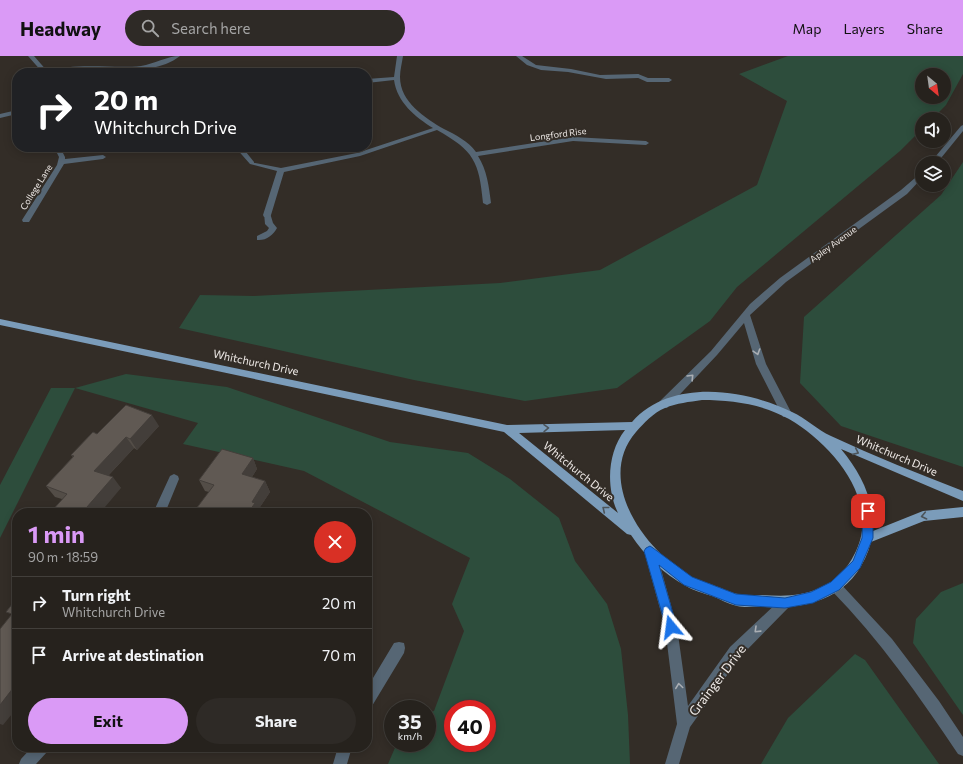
<!DOCTYPE html>
<meta charset="utf-8">
<style>
body{margin:0;font-family:Commissioner,sans-serif;background:#2e2a26;color:#f1f3f6;height:100vh;display:flex;flex-direction:column;font-size:15px;white-space:nowrap}
*{box-sizing:border-box;margin:0}
p{font-size:13px;color:#a4a4a4}
.icon{flex:none;width:22px;height:22px;fill:none;stroke:currentColor;stroke-width:2;stroke-linecap:round;stroke-linejoin:round}
.map{position:relative;flex:1;overflow:hidden}
.panel{position:absolute;left:12px;top:452px;width:360px;height:244px;display:flex;flex-direction:column;background:#26221d;border-radius:16px;box-shadow:0 2px 10px #0003,0 0 0 1px #423f3b}
.panel>*{flex:none}
.banner{position:absolute;left:12px;top:12px;width:360px;height:84px;border-radius:16px;box-shadow:0 2px 10px #0003,0 0 0 1px #423f3b;background:#202124;color:#fff;overflow:hidden}
.needle{width:26px;rotate:151deg}
.buttons{position:absolute;left:915px;top:12px;display:grid;gap:8px}
.buttons a{display:grid;place-items:center;width:36px;height:36px;border-radius:50%;background:#26221d;box-shadow:0 2px 10px #0003,0 0 0 1px #423f3b;font-size:20px}
.speed{position:absolute;left:384px;top:644px;display:flex;gap:8px;font-size:20px;font-weight:700;text-align:center}
.speed>*{display:grid;place-content:center;width:52px;height:52px;border-radius:50%;background:#26221d;box-shadow:0 2px 10px #0003,0 0 0 1px #423f3b;line-height:1}
.speed small{font-size:10px;font-weight:400}
.speed .limit{border:6px solid #d22;background:#fff;color:#111}
.pin{position:absolute;display:grid;place-items:center;width:34px;height:34px;color:#fff;margin:-17px;border-radius:8px;box-shadow:0 2px 6px #0006}
.me{position:absolute;width:44px;margin:-22px;rotate:344deg;stroke-linejoin:round;filter:drop-shadow(0 0 3px #0008)}
.turn{display:flex;align-items:center;gap:14px;height:84px;padding:0 16px;font-size:18px}
.turn .icon{width:52px;height:52px;stroke-width:2.5}
.turn b{display:block;font-size:28px;line-height:34px}
.round{display:grid;place-items:center;flex:none;width:42px;height:42px;border-radius:21px;background:#2e2a26}
.head{display:flex;align-items:center;justify-content:space-between;height:68px;padding:0 16px}
h1{font-size:24px;font-weight:700;line-height:30px;color:#da9af6}
.button{display:flex;gap:8px;margin-top:auto;padding:8px 16px}
.button a{flex:1;height:46px;border-radius:24px;background:#da9af6;color:#111;font-size:16px;font-weight:700;line-height:46px;text-align:center}
.button a+a{background:#2e2a26;color:#f1f3f6}
ul{padding:0;list-style:none}
li{display:flex;align-items:center;gap:12px;height:52px;padding:0 16px;border-top:1px solid #423f3b}
li div{flex:1}
li b{display:block;font-size:15px}
li em{font-style:normal}
header{display:flex;align-items:center;gap:24px;box-sizing:border-box;height:56px;padding:0 20px;background:#da9af6;color:#111}
header strong{font-size:19px}
nav{display:flex;gap:22px;margin-inline-start:auto;font-size:14px}
.search{width:280px;height:36px;background:#2e2a26;display:flex;align-items:center;gap:10px;box-sizing:border-box;padding:0 14px;border-radius:22px;color:#a4a4a4;font-size:15px}
.map>svg:first-child{display:block}
.green{fill:#2d4d3c;fill-rule:evenodd}
.lines{fill:none;stroke-linecap:round;stroke-linejoin:round}
.service{fill:#566674;fill-rule:evenodd}
.minor{fill:#566674;fill-rule:evenodd}
.tertiary{fill:#566674;fill-rule:evenodd}
.primary{fill:#7b9cba;fill-rule:evenodd}
.wall{fill:#534d47}
.shaded-wall{fill:#433e3a}
.building{fill:#605953;stroke:#433e3a}
.oneway{stroke:#aaaeb3}
.oneway2{stroke:#4c545a}
.route{fill:#1a73e8;stroke:#114b97}
.labels{text-anchor:middle;dominant-baseline:central;stroke-width:4;stroke-linejoin:round;paint-order:stroke}
.far-street-label{font-size:9px;fill:#eee9e6;stroke:#332d27}
.street-label{font-size:11px;fill:#eee9e6;stroke:#332d27}
.near-street-label{font-size:13px;fill:#eee9e6;stroke:#332d27}
</style>
<header>
<strong>Headway</strong>
<div class="search"><svg class="icon" aria-label="search" viewBox="0 0 24 24"><circle cx="10" cy="10" r="6"/><path d="M15 15l6 6"/></svg>Search here</div>
<nav><a>Map</a><a>Layers</a><a>Share</a></nav>
</header>
<div class="map">
<svg width="963" height="708" viewBox="0 0 963 708">
<rect width="100%" height="100%" fill="#332d27"/>
<path class="green" d="M788,0H963V18L946,49L932,63H922V73L900,95L737,231L710,265L617,332L525,345L414,324L179,272L200,239L254,240L500,227L600,214L757,129L787,45L739,18ZM922,19H944V41H922Z
M963,106V411L841,370L800,327L804,261L941,139Z
M126,318L227,331L390,386L468,397L510,423L559,462L575,505L607,548L621,593L628,659L630,708H388L397,687H427V657L434,655L464,575L452,548L470,502L304,415L183,388L198,367L75,332L0,482V429L51,332H75ZM453,653H487V687H453Z
M963,527V659L913,587L916,563L941,536Z
M855,598L865,604L939,708H761L788,662Z"/>
<g class="lines">
<path class="service" d="M638,18L648,22H669L672,24L669,26H647L636,21L635,20Z
M235,91H242L254,106V108H250Z
M264,157H270L273,167L277,172C273,179 266,185 257,184V180L267,175L269,172L265,168Z"/>
<path class="minor" d="M28,0H34L48,16C72,6 115,13 141,10C154,8 167,0 180,0C155,20 109,13 80,15C67,15 55,17 43,17Z
M397,0H403C402,7 400,14 400,21C400,46 425,62 444,73C456,79 468,85 476,96L573,81L646,85L649,87L646,89L573,85L478,100C487,114 489,131 491,147L487,149L483,147C479,105 474,95 437,74L360,100L284,116L271,159L270,161H264L263,159L277,115L250,108V106L281,112L357,97L433,72C415,61 397,46 394,24L367,27V23L394,21Z
M516,0H522L536,9L571,13L600,19L638,18L641,20L638,22L606,23L568,16L541,14L527,9Z
M17,54V58L0,62V58Z
M54,91H60L65,101V103L103,99L106,101L103,103L64,108L29,166H23L22,164L57,109L59,101Z
M174,418L178,420L179,423L165,457H153L170,420Z
M835,524L839,526L892,583L939,645L963,681V700L958,698C919,640 880,584 831,534L829,530L831,526Z
M399,586L404,587L405,592L404,597L372,650L367,652V632L394,587Z
M32,691H49L47,696L36,708H19L21,703Z
M338,691H352L347,708H333Z"/>
<path class="tertiary" d="M963,69V75L937,107H930L961,70Z
M922,116V122L907,138L786,226L750,259L766,308L792,358L791,361H783L756,308L744,267L717,299L667,352H659L658,349L659,346L711,295L750,248L780,222L901,134Z
M650,490L654,491L656,495L677,571L688,650L730,591L781,543L785,541L789,543L791,547L789,551L740,601L690,671L679,708H665L677,668L665,571L644,495L646,491Z"/>
<path class="primary" d="M0,263L507,369L632,366C671,322 745,333 792,356C806,362 817,374 831,380C874,400 919,418 963,435V445L841,393C861,417 874,443 873,475L923,455L963,451V461L924,465L871,486C857,538 814,554 765,551C756,550 746,552 737,550C728,548 720,543 712,540C703,537 694,535 686,530C664,518 645,500 631,479L627,478L504,376L0,269ZM702,344C732,344 762,348 789,363C832,388 883,446 854,499C847,513 835,526 820,532C800,541 783,540 762,539C754,539 746,540 738,538C730,537 723,532 715,530C709,527 702,526 696,523C648,500 593,426 636,376C644,367 653,357 665,352C677,347 689,346 702,344ZM625,374C607,397 606,432 618,457L519,377Z"/>
</g>
<path class="wall" d="M159,370L137,394L134,392L108,420L121,432L62,443L55,441L46,430L73,401L71,399L97,378Z
M253,402L257,413L252,421L265,425L270,436L258,454L260,457H193L209,436L205,435L199,424Z"/>
<path class="shaded-wall" d="M152,359L159,370L137,394L130,383Z
M126,381L134,392L102,426L94,415Z
M253,402L257,413L247,429L242,418Z
M113,421L121,432L100,457H92L87,451Z
M265,425L270,436L258,454L260,457H248L252,446Z
M17,627V652L3,669L0,668V649Z"/>
<path class="building" d="M126,349L152,359L130,383L126,381L94,415L113,421L87,451L96,454L94,457H50L67,438L46,430L74,400L71,399L93,376L97,378Z
M222,393L253,402L242,418L265,425L252,446L255,447L248,457H193L214,429L199,424Z
M17,542V615L15,618L17,619V627L0,649V573L12,558L6,556Z"/>
<defs><path id="oneway-chevron" d="M-2-3.5L2.5 0L-2 3.5" fill="none" stroke-width="1.6" stroke-linecap="round" stroke-linejoin="round"/></defs>
<g class="oneway">
<use href="#oneway-chevron" transform="translate(757 296) rotate(73)"/>
<use href="#oneway-chevron" transform="translate(691 321) rotate(-46)"/>
<use href="#oneway-chevron" transform="translate(757 574) rotate(136)"/>
<use href="#oneway-chevron" transform="translate(679 630) rotate(-98)"/>
</g>
<g class="oneway2">
<use href="#oneway-chevron" transform="translate(546 372) rotate(-1)"/>
<use href="#oneway-chevron" transform="translate(856 396) rotate(24)"/>
<use href="#oneway-chevron" transform="translate(605 453) rotate(-141)"/>
<use href="#oneway-chevron" transform="translate(924 460) rotate(168)"/>
</g>
<path class="route" d="M868,450L873,455V482L860,512L839,534L813,547L785,552L736,549L684,529L659,509L677,571L675,575L671,577L667,575L644,495L646,492L650,490L653,492L692,521L736,538L785,542L811,536L831,526L853,505L862,482L863,455Z"/>
<g class="labels">
<g class="far-street-label">
<text transform="translate(558 78) rotate(-7)">Longford Rise</text>
<text transform="translate(36 131) rotate(-58)">College Lane</text>
<text transform="translate(833 188) rotate(-36)">Apley Avenue</text>
</g>
<g class="street-label">
<text transform="translate(256 306) rotate(12)">Whitchurch Drive</text>
<text transform="translate(897 399) rotate(23)">Whitchurch Drive</text>
<text transform="translate(579 415) rotate(39)">Whitchurch Drive</text>
</g>
<g class="near-street-label">
<text transform="translate(717 624) rotate(-53)">Grainger Drive</text>
</g>
</g>
</svg>
<div class="buttons">
<a><svg class="needle" viewBox="-14 -14 28 28"><path d="M0-13l5 13h-10z" fill="#e53935"/><path d="M0 13l5-13h-10z" fill="#a4a4a4"/></svg></a>
<a><svg class="icon" aria-label="sound" viewBox="0 0 24 24"><path d="M4 9h4l5-4v14l-5-4H4zM17 9q2 3 0 6"/></svg></a>
<a><svg class="icon" aria-label="layers" viewBox="0 0 24 24"><path d="M12 4l9 5-9 5-9-5zM3 14l9 5 9-5"/></svg></a>
</div>
<div class="speed"><div>35<small>km/h</small></div><div class="limit">40</div></div>
<div class="pin" style="left:868px;top:455px;background:#d93025"><svg class="icon" aria-label="arrive" viewBox="0 0 24 24"><path d="M6 21V4h12l-3 4 3 4H6"/></svg></div>
<svg class="me" style="left:671px;top:571px" viewBox="-20 -20 40 40"><path d="M0-17L14 15 0 8-14 15z" fill="#1a73e8" stroke="#fff" stroke-width="4"/></svg>
<div class="banner">
<div class="turn"><svg class="icon" aria-label="right" viewBox="0 0 24 24"><path d="M7 20v-9h11M14 6l5 5-5 5"/></svg><div><b>20 m</b>Whitchurch Drive</div></div>
</div>
<section class="panel">
<div class="head"><div><h1>1 min</h1><p>90 m · 18:59</p></div><a class="round" style="background:#d93025;color:#fff"><svg class="icon" aria-label="close" viewBox="0 0 24 24"><path d="M6 6l12 12M18 6L6 18"/></svg></a></div>
<ul>
<li><svg class="icon" aria-label="right" viewBox="0 0 24 24"><path d="M7 20v-9h11M14 6l5 5-5 5"/></svg><div><b>Turn right</b><p>Whitchurch Drive</p></div><em>20 m</em></li>
<li><svg class="icon" aria-label="arrive" viewBox="0 0 24 24"><path d="M6 21V4h12l-3 4 3 4H6"/></svg><div><b>Arrive at destination</b></div><em>70 m</em></li>
</ul>
<div class="button"><a>Exit</a><a>Share</a></div>
</section>
</div>
